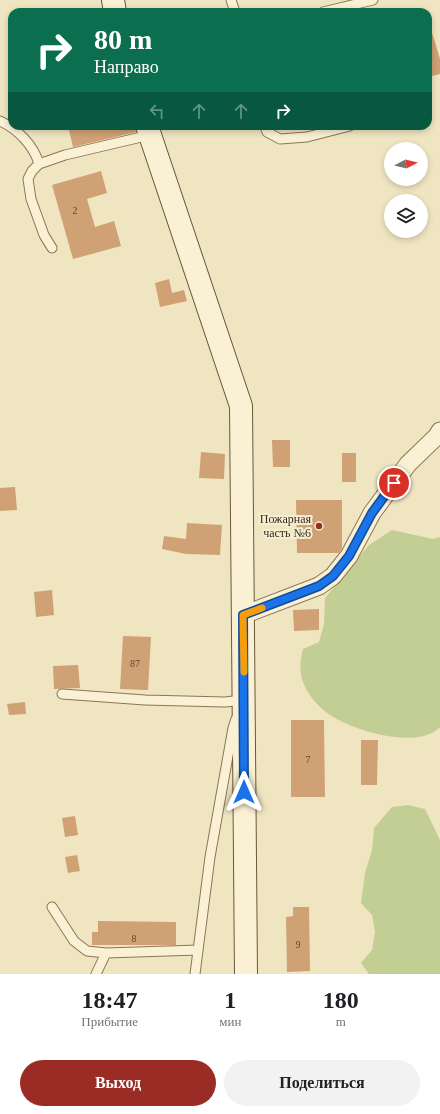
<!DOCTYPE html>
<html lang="ru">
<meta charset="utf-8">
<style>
body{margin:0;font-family:"Times New Roman",serif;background:#f2f2f2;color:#202124;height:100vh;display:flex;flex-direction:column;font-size:15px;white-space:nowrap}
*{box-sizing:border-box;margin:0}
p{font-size:13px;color:#757577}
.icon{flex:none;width:22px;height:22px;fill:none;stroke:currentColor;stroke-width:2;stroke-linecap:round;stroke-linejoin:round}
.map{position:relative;height:974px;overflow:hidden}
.panel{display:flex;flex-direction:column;background:#fff;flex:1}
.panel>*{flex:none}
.top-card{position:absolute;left:8px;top:8px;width:424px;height:122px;border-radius:12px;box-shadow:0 2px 6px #0003;background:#0b6e4f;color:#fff;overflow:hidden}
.needle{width:26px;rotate:83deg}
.controls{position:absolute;left:384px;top:142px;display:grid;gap:8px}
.controls a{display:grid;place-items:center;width:44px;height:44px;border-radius:50%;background:#fff;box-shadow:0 2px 6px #0003;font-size:20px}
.pin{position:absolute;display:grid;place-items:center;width:34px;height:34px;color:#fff;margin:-17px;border:2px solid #fff;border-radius:50%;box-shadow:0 1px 4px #0007}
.me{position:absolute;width:44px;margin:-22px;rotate:0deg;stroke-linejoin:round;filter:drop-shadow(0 0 3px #0008)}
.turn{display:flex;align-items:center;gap:14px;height:84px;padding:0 20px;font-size:18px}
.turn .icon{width:52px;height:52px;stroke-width:2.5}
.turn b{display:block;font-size:28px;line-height:34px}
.lanes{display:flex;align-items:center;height:38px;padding:0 20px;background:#0003;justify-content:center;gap:20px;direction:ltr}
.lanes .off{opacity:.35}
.eta{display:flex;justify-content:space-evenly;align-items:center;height:68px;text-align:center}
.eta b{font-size:24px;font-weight:700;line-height:28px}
.button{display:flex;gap:8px;margin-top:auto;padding:8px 20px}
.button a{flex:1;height:46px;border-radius:24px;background:#9b2c25;color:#fff;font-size:16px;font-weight:700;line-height:46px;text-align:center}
.button a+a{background:#f2f2f2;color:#202124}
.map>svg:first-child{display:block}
.green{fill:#c3ce94}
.building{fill:#cfa175}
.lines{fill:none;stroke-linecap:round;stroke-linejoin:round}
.lane-casing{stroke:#8a7658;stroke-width:11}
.street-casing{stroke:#8a7658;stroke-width:19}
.secondary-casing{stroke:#6b563b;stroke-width:24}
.lane{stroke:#faf1d4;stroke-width:9}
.street{stroke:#faf1d4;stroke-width:17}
.secondary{stroke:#faf1d4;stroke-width:22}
.route-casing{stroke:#114b97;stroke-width:10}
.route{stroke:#1a73e8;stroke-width:7}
.slow{stroke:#f59e0b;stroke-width:7}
.poi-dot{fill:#9b2c25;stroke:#f7eed1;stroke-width:1.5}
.labels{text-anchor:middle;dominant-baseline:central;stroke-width:4;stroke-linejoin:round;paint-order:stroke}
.number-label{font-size:10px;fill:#5e4933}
.poi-label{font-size:12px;fill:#392c1d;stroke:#f7eed1;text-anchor:end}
</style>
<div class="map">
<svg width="440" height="974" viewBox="0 0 440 974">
<rect width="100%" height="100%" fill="#f0e5c1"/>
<path class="green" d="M392,530L433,539L440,537V727C418,751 350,730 327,713C318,706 307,694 303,682C299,670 300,660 303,649L319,642L324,624L325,598L369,545Z
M408,805L425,809L440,840V974H369L361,963L372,950L375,932L372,915L361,903L365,873L372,850L374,828L392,807Z"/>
<path class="building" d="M428,29H431L440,59V74L428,77Z
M89,126H135L136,132L73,147L69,130Z
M101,171L107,193L87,199L95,227L114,221L121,246L73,259L52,185Z
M169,279L172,293L184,290L187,301L160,307L155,283Z
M272,440H290V467H273Z
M201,452L225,454L224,479L199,478Z
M342,453H356V482H342Z
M15,487L17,510L0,511V488Z
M296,500H342V548L339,553H297Z
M187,523L222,525L220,555L186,554L162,549L164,536L186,539Z
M52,590L54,615L36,617L34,592Z
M319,609V630L294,631L293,610Z
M123,636L151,637L148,690L120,689Z
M78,665L80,688L54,689L53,666Z
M25,702L26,714L9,715L7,704Z
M291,720H324L325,797H291Z
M361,740H378L377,785H361Z
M75,816L78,835L65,837L62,818Z
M77,855L80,871L68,873L65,857Z
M293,907H309L310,971L287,972L286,917L293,916Z
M98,921L176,922V945H92V932H98Z"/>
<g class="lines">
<defs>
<path id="lane" d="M231,0L235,12
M323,12L373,0
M0,121C18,129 34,146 39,164
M265,126L267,132L280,139L307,137L350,126
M52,248L44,235L31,199L28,179L32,171L39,164L65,155L150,135
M62,694L145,700L225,702L243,700
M52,907L74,941L87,951L106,953L198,950
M96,974L106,953
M195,974L210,857L233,728L236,719"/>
<path id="street" d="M243,615L319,586L333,576L349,556L372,513L408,464L437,436L440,431"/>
<path id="secondary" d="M113,0L115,12
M147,126L241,406L246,974"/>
</defs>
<use href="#lane" class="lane-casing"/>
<use href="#street" class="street-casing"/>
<use href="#secondary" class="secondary-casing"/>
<use href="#lane" class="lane"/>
<use href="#street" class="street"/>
<use href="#secondary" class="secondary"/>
</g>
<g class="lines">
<defs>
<path id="route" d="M244,792L243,615L319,586L333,576L349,556L372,513L394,483"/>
</defs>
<use href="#route" class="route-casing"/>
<use href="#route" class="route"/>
<path class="slow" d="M244,672L243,615L262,608"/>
</g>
<circle class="poi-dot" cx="319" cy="526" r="4"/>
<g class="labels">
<g class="number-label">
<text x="75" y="210">2</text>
<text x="135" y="663">87</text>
<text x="308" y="759">7</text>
<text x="134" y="938">8</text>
<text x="298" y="944">9</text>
</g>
<g class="poi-label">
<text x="311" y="519">Пожарная<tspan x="311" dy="14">часть №6</tspan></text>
</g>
</g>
</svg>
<div class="controls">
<a><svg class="needle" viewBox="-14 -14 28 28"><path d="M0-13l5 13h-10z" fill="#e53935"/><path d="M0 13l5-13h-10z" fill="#757577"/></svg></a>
<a><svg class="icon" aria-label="layers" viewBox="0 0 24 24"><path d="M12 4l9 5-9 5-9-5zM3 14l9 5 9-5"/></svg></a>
</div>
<div class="pin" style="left:394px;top:483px;background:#d93025"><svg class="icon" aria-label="arrive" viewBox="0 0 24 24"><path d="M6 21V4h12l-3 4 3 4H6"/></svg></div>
<svg class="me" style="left:244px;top:792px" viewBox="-20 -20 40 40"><path d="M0-17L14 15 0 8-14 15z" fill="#1a73e8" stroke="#fff" stroke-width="4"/></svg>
<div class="top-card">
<div class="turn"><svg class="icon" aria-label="right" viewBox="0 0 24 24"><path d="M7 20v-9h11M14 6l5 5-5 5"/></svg><div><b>80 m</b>Направо</div></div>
<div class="lanes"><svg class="icon off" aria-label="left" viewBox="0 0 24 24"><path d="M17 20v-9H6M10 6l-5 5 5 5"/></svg><svg class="icon off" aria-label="ahead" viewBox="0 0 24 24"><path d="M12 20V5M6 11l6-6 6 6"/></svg><svg class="icon off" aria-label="ahead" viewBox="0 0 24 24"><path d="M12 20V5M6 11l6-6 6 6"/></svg><svg class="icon" aria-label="right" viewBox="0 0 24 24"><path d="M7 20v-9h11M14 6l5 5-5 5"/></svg></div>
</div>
</div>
<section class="panel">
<div class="eta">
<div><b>18:47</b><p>Прибытие</p></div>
<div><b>1</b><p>мин</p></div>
<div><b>180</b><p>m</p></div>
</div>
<div class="button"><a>Выход</a><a>Поделиться</a></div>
</section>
